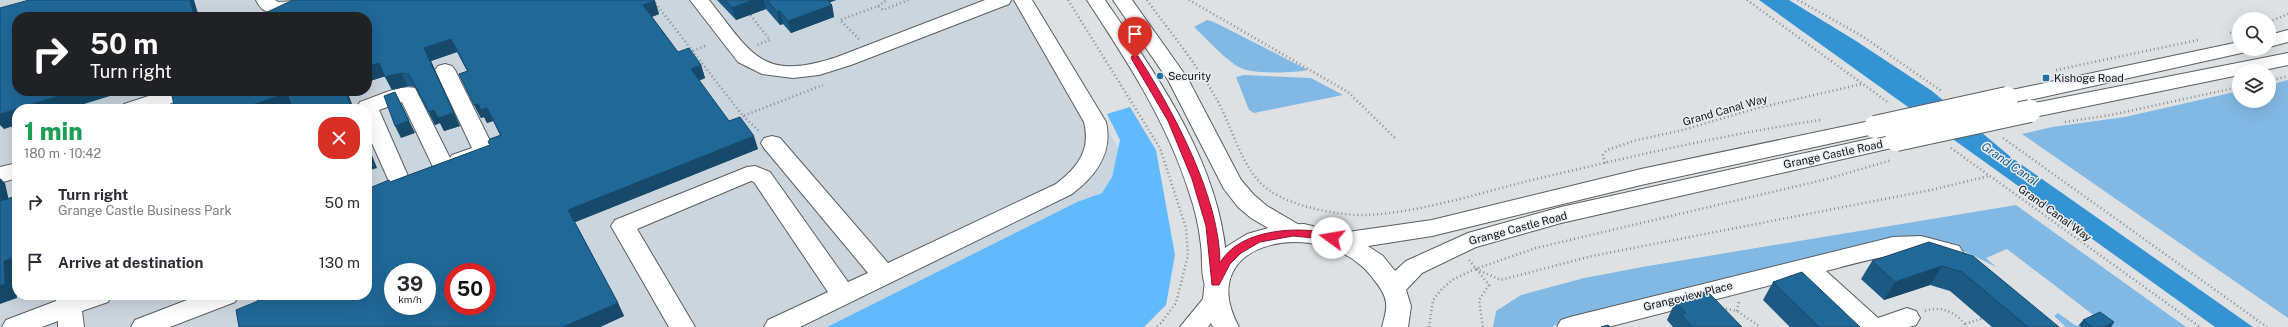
<!DOCTYPE html>
<meta charset="utf-8">
<style>
body{margin:0;font-family:"Public Sans",sans-serif;background:#f7f7f7;color:#2b2b33;height:100vh;display:flex;flex-direction:column;font-size:15px;white-space:nowrap}
*{box-sizing:border-box;margin:0}
p{font-size:13px;color:#7c7c81}
.icon{flex:none;width:22px;height:22px;fill:none;stroke:currentColor;stroke-width:2;stroke-linecap:round;stroke-linejoin:round}
.map{position:relative;flex:1;overflow:hidden}
.sheet{position:absolute;left:12px;top:104px;width:360px;height:196px;display:flex;flex-direction:column;background:#fff;border-radius:16px;box-shadow:0 4px 16px #0002}
.sheet>*{flex:none}
.top-card{position:absolute;left:12px;top:12px;width:360px;height:84px;border-radius:16px;box-shadow:0 4px 16px #0002;background:#202124;color:#fff;overflow:hidden}
.fabs{position:absolute;left:2232px;top:12px;display:grid;gap:8px}
.fabs a{display:grid;place-items:center;width:44px;height:44px;border-radius:50%;background:#fff;box-shadow:0 4px 16px #0002;font-size:20px}
.speed{position:absolute;left:384px;top:263px;display:flex;gap:8px;font-size:20px;font-weight:700;text-align:center}
.speed>*{display:grid;place-content:center;width:52px;height:52px;border-radius:50%;background:#fff;box-shadow:0 4px 16px #0002;line-height:1}
.speed small{font-size:10px;font-weight:400}
.speed .limit{border:6px solid #d22;background:#fff;color:#111}
.pin{position:absolute;display:grid;place-items:center;width:34px;height:34px;color:#fff;margin:-41px -17px;border-radius:50% 50% 50% 0;rotate:-45deg;box-shadow:0 0 4px #0007}
.pin .icon{rotate:45deg}
.me{position:absolute;width:44px;margin:-22px;rotate:283deg;stroke-linejoin:round;filter:drop-shadow(0 0 3px #0008)}
.turn{display:flex;align-items:center;gap:14px;height:84px;padding:0 12px;font-size:18px}
.turn .icon{width:52px;height:52px;stroke-width:2.5}
.turn b{display:block;font-size:28px;line-height:34px}
.round{display:grid;place-items:center;flex:none;width:42px;height:42px;border-radius:16px;background:#f7f7f7}
.summary{display:flex;align-items:center;justify-content:space-between;height:68px;padding:0 12px}
h1{font-size:24px;font-weight:800;line-height:30px;color:#1e9e55}
ul{padding:0;list-style:none}
li{display:flex;align-items:center;gap:12px;height:60px;padding:0 12px}
li div{flex:1}
li b{display:block;font-size:15px}
li em{font-style:normal}
.map>svg:first-child{display:block}
.built{fill:#cbd5de;fill-rule:evenodd}
.green{fill:#82b9e4}
.forest{fill:#60bafd}
.water{fill:#3493d2}
.lines{fill:none;stroke-linecap:round;stroke-linejoin:round}
.minor-casing{stroke:#5a5e60;stroke-width:2}
.major-casing{stroke:#5a5e60;stroke-width:2}
.path{stroke:#898b8e;stroke-width:2.5;stroke-dasharray:1 3;stroke-linecap:butt}
.minor{fill:#fff;fill-rule:evenodd}
.major{fill:#fff;fill-rule:evenodd}
.major-bridge-casing{stroke:#5a5e60;stroke-width:24;stroke-linecap:butt}
.major-bridge{stroke:#fff;stroke-width:22}
.wall{fill:#1c5983}
.shaded-wall{fill:#16496a}
.building{fill:#206898;stroke:#16496a;fill-rule:evenodd}
.route{fill:#e11d48;stroke:#92132f}
.poi-dot{fill:#2470a2;stroke:#eaeef2;stroke-width:1.5}
.labels{text-anchor:middle;dominant-baseline:central;stroke-width:3;stroke-linejoin:round;paint-order:stroke}
.poi-label{font-size:11px;fill:#101112;stroke:#eaeef2;text-anchor:start}
.street-label{font-size:11px;fill:#101112;stroke:#eaeef2}
.water-label{font-size:12px;font-style:italic;fill:#175984;stroke:#eaeef2}
</style>
<div class="map">
<svg width="2288" height="327" viewBox="0 0 2288 327">
<rect width="100%" height="100%" fill="#dde1e4"/>
<path class="built" d="M0,0H1026L1119,148L1112,177L1102,193L1077,202L827,327H0ZM17,17H367V91H17ZM17,109H367V295H17ZM393,272H427V306H393ZM453,272H487V306H453Z"/>
<path class="green" d="M1207,20L1214,22L1308,70C1294,73 1258,74 1243,69C1229,64 1205,37 1194,27Z
M1244,75L1311,78L1343,95L1254,113L1249,110L1236,77Z
M2288,80V318L2022,134L2052,127L2125,117L2239,91V101H2269V85Z
M2016,205L2186,327H2066L2054,316L2058,313L2076,326L2096,317L2007,249L1986,258L1996,267C1961,248 1925,234 1885,238L1559,323L1552,327H1493L1496,311L1521,295L1584,278L1648,266Z"/>
<path class="forest" d="M1130,107L1156,150L1175,255L1166,305L1144,327H827L1077,202L1102,193L1112,177L1120,140L1107,114Z"/>
<path class="water" d="M1759,0H1789L1856,41L1932,91L2012,158L2253,327H2215Z"/>
<g class="lines">
<defs>
<path id="minor" d="M256,0H275L278,2L315,0C307,12 277,17 264,10C260,8 258,4 256,0Z
M690,0H709C752,54 761,82 837,57L985,0H1011L1009,4L851,65L819,75L793,78L762,74L738,62Z
M1014,0H1032L1106,122C1113,153 1096,176 1072,194L800,327H764L768,320L828,292L754,182L751,181L637,229L695,327H669L611,226L615,220L747,167L755,166L770,172L848,282L868,273L764,148L761,143L764,138L772,136L780,138L888,263L1056,184C1078,167 1091,150 1084,122Z
M1087,0H1105C1157,76 1217,159 1226,254C1227,266 1230,279 1225,289L1216,292L1207,289C1200,277 1203,259 1201,245C1199,227 1195,209 1189,192C1167,122 1127,61 1087,0Z
M1113,0H1132L1188,79L1241,180L1254,195L1267,206L1301,226L1305,232L1301,238L1293,240L1285,238L1251,218L1238,207L1224,189L1168,80Z
M445,64L452,66L455,70L495,151C489,161 465,169 454,166L451,171L443,173L435,171L402,102L379,110L411,183L408,188L400,191L392,188L367,132V109H357V107L360,102C376,97 399,84 415,88L450,158L452,155L472,148L435,70L438,66Z
M164,91H177L180,96C170,111 137,109 121,109L124,104Z
M17,163V178L0,183V167Z
M1921,236L1959,246L1963,252L1959,258C1944,263 1932,252 1917,253C1886,254 1857,263 1826,271L1878,318L1907,308L1916,311L1920,318L1916,325L1909,327H1855L1802,277L1608,327H1557L1561,320L1570,317L1893,237Z
M56,295H111L108,302L82,311L84,327H58V321L42,327H2L6,320L56,301Z
M200,295H238L235,302L170,327H131L135,320Z"/>
<path id="major" d="M2288,30V42L2269,47V35Z
M2239,42V49H2248L2246,52L2007,105L2000,103L1997,98L2000,93L2007,91Z
M2288,53V65L2259,71H2239V75L2030,118L2023,116L2020,111L2023,106L2030,104Z
M1875,120L1883,122L1886,127L1883,132L1641,185L1432,236L1368,246L1383,256L1395,271L1406,261L1468,233L1561,207L1896,133L1904,135L1907,140L1904,145L1896,147L1561,223L1476,247L1422,273L1406,290L1411,306L1408,327H1382C1384,319 1387,311 1386,303C1385,293 1378,285 1372,277C1324,215 1190,238 1239,327H1213L1211,323L1208,327H1180L1203,299L1205,280L1211,267L1226,247L1247,234L1279,225L1304,224L1341,233L1432,220L1641,169Z"/>
</defs>
<use href="#minor" class="minor-casing"/>
<use href="#major" class="major-casing"/>
<path class="path" d="M653,0L743,116L823,85
M1068,0L1160,148L1186,228L1188,255L1176,303L1161,323L1155,327
M1147,0C1170,32 1196,63 1216,98C1232,125 1242,172 1269,190C1292,207 1340,216 1368,215C1421,212 1476,194 1528,181C1624,158 1722,135 1820,120
M1189,0L1348,92L1395,138
M1747,0L1889,103
M1798,0L1862,36L1943,92
M878,6L887,0
M748,12L770,40L757,45
M2269,22L2288,14
M2230,33L2239,30
M859,39L840,20L878,6L883,10L909,0
M693,51L705,46
M2056,70L2198,40
M2269,81L2288,76
M743,116L760,132
M2065,122L2111,115L2239,87
M2003,138L2267,327
M1951,148L2200,327
M1605,163L1603,155L1607,150L1637,140L1679,131L1758,108L1862,84
M1469,260L1489,285L1479,300L1483,327
M1476,269L1501,280L1592,256L1931,190L1989,176
M1722,308L1737,311L1760,327
M1737,311L1739,302
M1925,311C1942,305 1957,313 1967,327
M1965,324L1984,318
M1429,327L1433,300L1440,291L1452,280L1475,269L1536,248L1827,179L1892,160"/>
<use href="#minor" class="minor"/>
<use href="#major" class="major"/>
<defs>
<path id="major-bridge" d="M1875,127L2007,98
M1896,140L2030,111"/>
</defs>
<use href="#major-bridge" class="major-bridge-casing"/>
<use href="#major-bridge" class="major-bridge"/>
</g>
<path class="wall" d="M717,0H836L830,2L832,5L834,17L791,33L783,24L780,25L766,9L736,20Z
M655,1L659,14L652,17L678,52L701,65L705,78L699,81L729,121L758,149L575,222L618,303L624,316L600,327H239L258,301L390,182L490,145L500,135L493,121L487,123L484,117L481,118L459,74L467,71L457,52L431,61L460,126L444,131L440,123L435,125L415,87L408,86L392,90L385,76L367,82V17H264L263,14Z
M1929,242L2059,327H1992L1950,291L1930,285L1884,300L1861,279L1872,261Z
M1773,282L1860,327H1790L1763,300Z
M1675,302L1742,327H1673L1667,320Z
M2083,320L2114,322L2111,327H2081L2079,325Z"/>
<path class="shaded-wall" d="M190,0H194L199,17H194Z
M753,0H764L766,9L736,20L732,8Z
M822,0H836L823,5Z
M655,1L659,14L648,18L643,5Z
M832,5L834,17L791,33L788,21Z
M780,11L783,24L780,25L777,12Z
M451,39L457,52L431,61L460,126L444,131L440,123L435,125L429,112L434,110L424,48Z
M379,63L386,76L367,82V67Z
M701,65L705,78L695,82L691,69Z
M401,73L408,86L392,90L385,77Z
M75,91H126L68,109H17V125L4,129L0,125V114Z
M138,91H153L140,95Z
M345,91H347L354,109H352Z
M395,92L415,133L401,138L395,126Z
M287,93L294,106L287,109H240Z
M177,104L180,109H177L174,105Z
M478,104L484,117L481,118L474,105Z
M487,108L493,121L487,123L481,110Z
M754,136L758,149L573,223L568,210Z
M367,142L377,168L367,171Z
M0,178L5,183L12,214L1,201L0,197Z
M17,256V274H15L17,298L0,304V286L4,261Z
M1942,266L1930,285L1884,300L1895,282Z
M618,303L624,316L600,327H563Z
M2114,322L2111,327H2105Z"/>
<path class="building" d="M29,0H190L194,17H17V91H75L0,114V8Z
M293,0H654L655,1L643,5L678,52L689,48L701,65L691,69L729,121L740,117L754,136L568,210L618,303L563,327H239L236,310L258,301L256,295H367V189L389,180L390,182L490,145L488,142L490,139L501,135L487,108L481,110L478,104L474,105L459,74L468,71L451,39L424,48L454,113L438,118L434,110L429,112L409,74L401,73L385,77L379,63L367,67V17H305L308,16L263,14ZM393,272H427V306H393ZM453,272H487V306H453Z
M725,0H753L732,8Z
M767,0H827L832,5L788,21L780,11L777,12Z
M171,91H345L352,109H293L287,93L240,109H178L177,104L174,105Z
M395,92L409,121L395,126L384,96Z
M367,147L370,154L367,155Z
M16,196L17,209V256L4,261L5,284L0,286V197L1,201Z
M1929,242L1973,256L2059,327H2028L1962,272L1942,266L1895,282L1872,261Z
M1802,272L1860,327H1819L1773,282Z
M1707,291L1742,327H1692L1681,314L1686,313L1675,302Z
M2100,312L2114,322L2105,327H2092L2083,320Z
M1608,325L1610,327H1601Z"/>
<path class="route" d="M1132,56H1138C1173,110 1220,198 1220,263C1239,228 1302,225 1335,235V240L1293,236L1260,242L1241,253L1230,264L1219,285H1212L1206,226L1192,179L1168,121L1131,58Z"/>
<g class="poi-dot">
<circle cx="1160" cy="76" r="4"/>
<rect x="2042" y="74" width="8" height="8" rx="2"/>
</g>
<g class="labels">
<g class="poi-label">
<text x="1168" y="76">Security</text>
<text x="2054" y="78">Kishoge Road</text>
</g>
<g class="street-label">
<text transform="translate(1725 110) rotate(-16)">Grand Canal Way</text>
<text transform="translate(1833 154) rotate(-12)">Grange Castle Road</text>
<text transform="translate(2055 213) rotate(36)">Grand Canal Way</text>
<text transform="translate(1518 228) rotate(-15)">Grange Castle Road</text>
<text transform="translate(1688 296) rotate(-14)">Grangeview Place</text>
</g>
<g class="water-label">
<text transform="translate(2010 164) rotate(35)">Grand Canal</text>
</g>
</g>
</svg>
<div class="fabs">
<a><svg class="icon" aria-label="search" viewBox="0 0 24 24"><circle cx="10" cy="10" r="6"/><path d="M15 15l6 6"/></svg></a>
<a><svg class="icon" aria-label="layers" viewBox="0 0 24 24"><path d="M12 4l9 5-9 5-9-5zM3 14l9 5 9-5"/></svg></a>
</div>
<div class="speed"><div>39<small>km/h</small></div><div class="limit">50</div></div>
<div class="pin" style="left:1135px;top:58px;background:#d93025"><svg class="icon" aria-label="arrive" viewBox="0 0 24 24"><path d="M6 21V4h12l-3 4 3 4H6"/></svg></div>
<svg class="me" style="left:1332px;top:238px" viewBox="-20 -20 40 40"><circle r="19" fill="#fff"/><path d="M0-13L10 11 0 6-10 11z" fill="#e11d48"/></svg>
<div class="top-card">
<div class="turn"><svg class="icon" aria-label="right" viewBox="0 0 24 24"><path d="M7 20v-9h11M14 6l5 5-5 5"/></svg><div><b>50 m</b>Turn right</div></div>
</div>
<section class="sheet">
<div class="summary"><div><h1>1 min</h1><p>180 m · 10:42</p></div><a class="round" style="background:#d93025;color:#fff"><svg class="icon" aria-label="close" viewBox="0 0 24 24"><path d="M6 6l12 12M18 6L6 18"/></svg></a></div>
<ul>
<li><svg class="icon" aria-label="right" viewBox="0 0 24 24"><path d="M7 20v-9h11M14 6l5 5-5 5"/></svg><div><b>Turn right</b><p>Grange Castle Business Park</p></div><em>50 m</em></li>
<li><svg class="icon" aria-label="arrive" viewBox="0 0 24 24"><path d="M6 21V4h12l-3 4 3 4H6"/></svg><div><b>Arrive at destination</b></div><em>130 m</em></li>
</ul>
</section>
</div>
